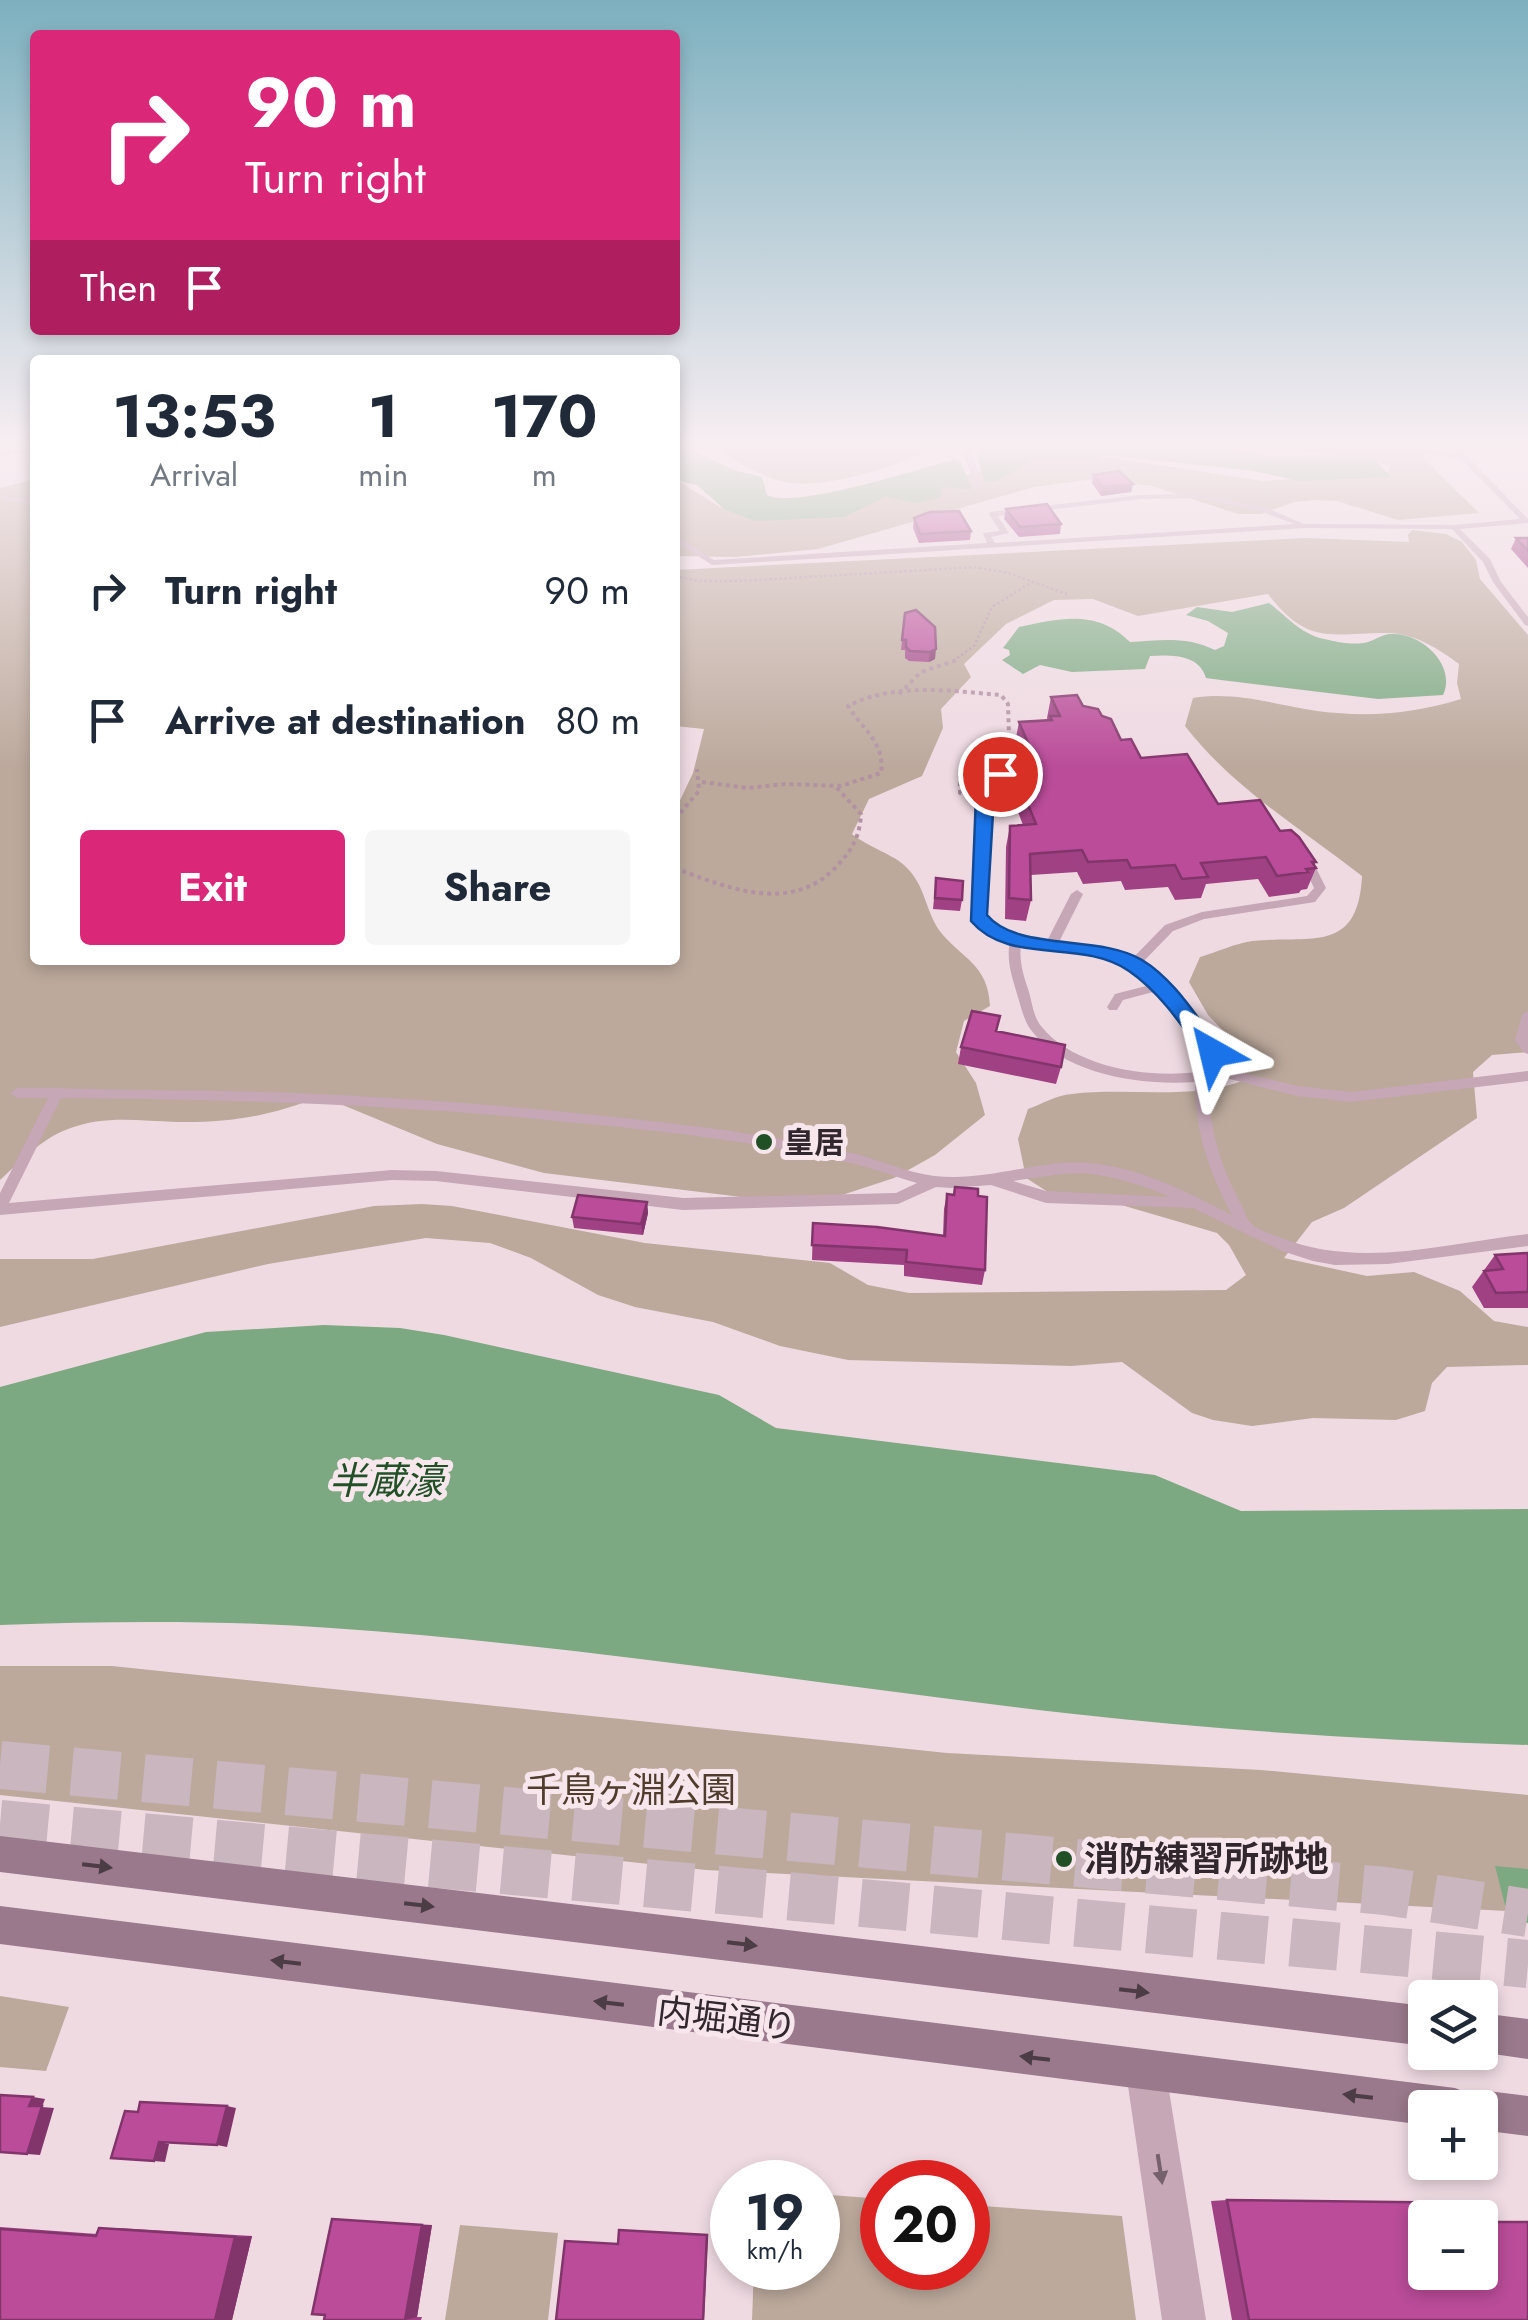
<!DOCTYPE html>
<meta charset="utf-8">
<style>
body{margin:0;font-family:Jost,"Noto Sans JP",sans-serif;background:#f6f6f7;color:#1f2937;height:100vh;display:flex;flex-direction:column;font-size:38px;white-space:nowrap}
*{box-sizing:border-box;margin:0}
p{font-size:32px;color:#747a83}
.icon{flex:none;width:55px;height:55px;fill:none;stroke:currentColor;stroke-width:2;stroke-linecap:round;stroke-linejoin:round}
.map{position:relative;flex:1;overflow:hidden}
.side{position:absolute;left:30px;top:355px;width:650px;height:610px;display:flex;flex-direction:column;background:#fff;border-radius:10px;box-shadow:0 5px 15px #0003}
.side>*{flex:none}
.banner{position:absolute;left:30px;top:30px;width:650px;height:305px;border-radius:10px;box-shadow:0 5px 15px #0003;background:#db2777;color:#fff;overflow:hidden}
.tools{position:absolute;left:1408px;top:1980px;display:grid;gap:20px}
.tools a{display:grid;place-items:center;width:90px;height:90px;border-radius:10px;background:#fff;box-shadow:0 5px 15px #0003;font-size:50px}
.speed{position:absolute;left:710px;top:2160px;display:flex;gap:20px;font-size:50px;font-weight:700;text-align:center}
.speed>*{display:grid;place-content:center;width:130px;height:130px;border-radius:50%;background:#fff;box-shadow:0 5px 15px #0003;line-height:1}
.speed small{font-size:25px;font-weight:400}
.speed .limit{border:15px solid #d22;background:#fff;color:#111}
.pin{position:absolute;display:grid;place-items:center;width:85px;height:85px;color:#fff;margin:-42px;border:5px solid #fff;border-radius:50%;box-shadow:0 2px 10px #0007}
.me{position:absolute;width:110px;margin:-55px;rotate:323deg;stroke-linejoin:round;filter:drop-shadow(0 0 8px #0008)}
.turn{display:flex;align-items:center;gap:35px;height:210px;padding:0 50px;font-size:45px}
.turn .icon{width:130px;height:130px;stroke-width:2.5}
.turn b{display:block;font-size:70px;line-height:85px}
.then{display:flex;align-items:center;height:95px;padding:0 50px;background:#0003;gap:20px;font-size:38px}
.eta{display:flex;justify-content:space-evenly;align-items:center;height:170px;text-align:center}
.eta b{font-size:60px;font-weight:700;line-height:70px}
.button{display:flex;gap:20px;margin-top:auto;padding:20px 50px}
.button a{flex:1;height:115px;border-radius:10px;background:#db2777;color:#fff;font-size:40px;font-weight:700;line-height:115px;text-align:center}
.button a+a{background:#f6f6f7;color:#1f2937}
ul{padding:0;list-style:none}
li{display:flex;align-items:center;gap:30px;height:130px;padding:0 50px}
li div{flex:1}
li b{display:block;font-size:38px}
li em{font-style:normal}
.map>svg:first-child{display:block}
.green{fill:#bca99c}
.water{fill:#7ca981}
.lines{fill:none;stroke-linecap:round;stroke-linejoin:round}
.motorway-tunnel{stroke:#c9b6be;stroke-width:48;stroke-dasharray:48 24;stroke-linecap:butt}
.path-far1{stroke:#b192a1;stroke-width:2.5;stroke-dasharray:2.5 2.5;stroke-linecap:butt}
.path{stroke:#b192a1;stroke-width:4;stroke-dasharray:4 4;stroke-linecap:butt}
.service{fill:#c5a7b6;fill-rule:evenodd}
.minor{fill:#c5a7b6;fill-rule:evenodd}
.secondary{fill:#99798b;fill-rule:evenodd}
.wall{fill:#a04184}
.shaded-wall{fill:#82356b}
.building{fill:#ba4c99;stroke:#82356b;stroke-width:2.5;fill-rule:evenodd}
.oneway{fill:#4c3c45}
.oneway2{fill:#75616b}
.route{fill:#1a73e8;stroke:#114b97;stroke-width:2.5}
.poi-dot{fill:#215027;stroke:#f7e6ec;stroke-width:4}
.labels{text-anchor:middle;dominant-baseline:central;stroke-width:10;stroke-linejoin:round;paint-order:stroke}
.poi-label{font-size:30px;font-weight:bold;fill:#33272e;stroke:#f7e6ec;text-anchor:start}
.near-park-label{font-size:35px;fill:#4f3c2d;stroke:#f7e6ec}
.near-poi-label{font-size:35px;font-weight:bold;fill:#33272e;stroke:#f7e6ec;text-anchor:start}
.near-street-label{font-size:35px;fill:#33272e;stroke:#f7e6ec}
.near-water-label{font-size:38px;font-style:italic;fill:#215027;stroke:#f7e6ec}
</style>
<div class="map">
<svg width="1528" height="2320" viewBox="0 0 1528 2320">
<rect width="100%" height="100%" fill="#efdae2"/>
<path class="green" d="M708,443H945C907,462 828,491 785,482C757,476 732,458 708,443Z
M1234,443H1426L1431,450L1421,456L1479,513L1398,520L1337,501L1316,500L1294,502L1261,514H1238L1152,486L1094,479L1034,487L818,549L735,557L675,556V479L720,507L748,517L919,487L993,468L1005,472L1019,468L1023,460L1074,456L1112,458L1263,481L1388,472L1390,466C1342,449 1285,454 1234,443Z
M35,479V960H675V811L693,773L704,729L675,726V570L1307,538L1409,542L1408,535L1412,530L1446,534L1462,542L1476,560L1480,579L1528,635V1052L1492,1055L1473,1072L1477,1118L1344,1208L1312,1222L1284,1258L1367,1276L1414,1272L1460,1291L1494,1321L1528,1327V1365L1447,1367L1432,1383L1425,1411L1396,1420L1313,1418L1252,1426L1213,1420L1192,1413L1122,1362L1071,1366L848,1360L780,1346L713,1322L635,1307L598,1295L531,1258L490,1243L426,1238L268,1264L0,1327V1259H93L374,1206L422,1204L452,1206L645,1243L830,1263L868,1285L909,1293L1226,1290L1246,1275L1229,1245L1217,1233L1101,1199L1051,1194L1026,1178L1018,1139L1028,1109C1042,1104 1057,1095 1072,1094C1129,1087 1191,1101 1245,1080L1234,1042L1208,1015L1189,982L1200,957C1217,952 1236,943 1253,941C1310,935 1358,955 1362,876C1301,829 1232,787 1185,726L1193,698C1243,690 1289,710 1338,713C1379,717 1422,711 1461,699L1457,683L1459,664C1439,649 1414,633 1387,633C1329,633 1308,646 1268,594L1138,616L1093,599L1054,600L1006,624L964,664L971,677L941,709L943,728L922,776L869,799L852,834C868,847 895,855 906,867C925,885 925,909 939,930C961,959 988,963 990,1006L964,1021L956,1052L976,1083L985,1115L935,1155L894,1178L833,1198L775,1201L544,1173L437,1144L321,1096C271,1116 230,1123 176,1122C138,1121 105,1115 68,1129C41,1139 21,1161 0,1180V488Z
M0,1666H112L947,1753L1261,1770L1528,1795V1912L706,1870L0,1795Z
M0,1996L69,2007L46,2071L0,2067Z
M818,2194L882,2199V2268H968V2205L1122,2216L1136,2320H752L754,2268H818Z
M460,2225L558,2233L548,2320H445Z"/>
<path class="water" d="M675,443L737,471L762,477L767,495C793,510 922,468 956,459L961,462L971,489L942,487L940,498L915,503L885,497L845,517L755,521L724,509L697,485L675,480Z
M989,443H1209L1267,456L1361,455L1373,458L1391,477L1300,481L1254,471L1108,455L1091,460L1031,461L997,481L985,482L976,454Z
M1269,603C1289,618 1302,636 1329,640C1340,643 1357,645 1368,642C1375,640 1383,634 1391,634C1421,632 1457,665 1443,695L1378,699L1221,680L1206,678C1199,654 1171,655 1150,656L1145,669L1072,672L1040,665L1023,674L1002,660L1010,655L1009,650L1003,648L1019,627C1061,618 1097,609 1130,642C1160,640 1188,636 1215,650L1224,646L1228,633L1208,621L1186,615L1197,607L1232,612Z
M324,1325L400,1328L444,1335L719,1395L776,1428L1155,1475L1241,1511L1528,1509V1745C1376,1740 1225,1731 1074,1714C827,1686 580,1645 331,1628C221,1620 110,1621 0,1625V1387L206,1332Z
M1495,1866L1528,1869V1923L1509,1921Z"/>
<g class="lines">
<path class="motorway-tunnel" d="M0,1765L1385,1891L1528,1913
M0,1824L1528,1964"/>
<path class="path-far1" d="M675,576L700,581H740L975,567L1008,573L1067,594
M953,661L974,646L992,607L1032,582"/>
<path class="path" d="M899,694L921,672L960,659
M702,782L748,788L785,784L841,786L881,773C885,742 863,730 848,706C895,682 951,691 1001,695L1008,704L1009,736L995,754L960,776V793L972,795
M675,819L699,791L697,769
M675,868C727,888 790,914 835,868C851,852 860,837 861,814L836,787"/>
<path class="service" d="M974,443H982L972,454L983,487L979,489L975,487L964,454Z
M1362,443H1381L1457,454L1446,443H1454L1528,519V523L1460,529L1490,559L1501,582L1528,617V626L1525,625L1493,582L1483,562L1452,529L1306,528L712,565L675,541V535L714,560L987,543L983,533L1000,531L989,514L990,512L1141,495L1199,494L1265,507L1304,524L1454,525L1520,519L1461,459ZM1199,498L1260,511L1294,524L995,543L991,537L1009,533L998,516L1141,499Z
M35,447V451L0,456V452Z
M0,496L35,500V504L0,500Z
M1000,771L1005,774L990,796L983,915C1002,933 1022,938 1047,941L1071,894L1077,890L1083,894L1059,942L1107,951L1130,961L1165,925L1202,912L1307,896L1314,888L1303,864L1309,861L1313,862L1326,888L1315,902L1204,919L1173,931L1139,966C1179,991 1205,1027 1227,1069L1297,1086L1351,1092L1528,1071V1081L1351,1102L1297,1096L1222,1077L1208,1080C1209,1125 1219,1164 1241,1204C1244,1210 1247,1220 1252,1224C1258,1230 1271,1234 1279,1237C1359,1270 1446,1243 1528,1234V1246L1388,1264L1335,1265L1313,1261L1282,1251L1193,1208L1046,1203L991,1185L951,1188L936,1187L898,1204L683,1210L436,1181L392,1180L0,1215V1193L48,1098H17L10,1093L17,1088H57C137,1091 218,1090 299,1093C422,1099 545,1108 668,1123C728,1130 788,1139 847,1152C876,1158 904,1172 934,1176C977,1181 1018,1167 1061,1163C1123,1158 1179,1188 1232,1215C1209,1172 1195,1131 1195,1082C1143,1086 1064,1075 1031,1030C1023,1019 1021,1006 1017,994C1012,976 1006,961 1010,941L983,929L971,916L980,796L996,772ZM1021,944C1070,954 1108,951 1150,985L1115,994L1107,1007L1109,1010H1117L1123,1000L1157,991C1182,1013 1199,1040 1214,1069C1163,1081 1076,1071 1041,1026C1033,1016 1032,1001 1028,989C1023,974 1019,961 1021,944ZM61,1098C220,1099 379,1104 537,1119C645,1129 754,1140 859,1165C879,1170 898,1178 917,1183L896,1193L683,1198L436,1171L392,1170L9,1203ZM1084,1173C1114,1176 1142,1185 1170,1197L1046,1191L1013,1181L1061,1174Z
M1528,1011V1054L1523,1052L1515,1040L1522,1015Z"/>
<path class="minor" d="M1146,2052L1160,2058L1166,2072L1206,2320H1162L1126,2072L1132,2058Z"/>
<path class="secondary" d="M0,1836L1425,2006V2046L0,1872Z
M0,1906L1455,2088L1470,2094L1480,2090L1528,2096V2136L1480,2130V2108H1425V2125L0,1944Z
M1480,2013L1528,2019V2059L1479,2052Z"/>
</g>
<path class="wall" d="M1093,475L1133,484L1131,492L1101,496L1092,483Z
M1006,509L1061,524L1060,534L1019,537L1004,519Z
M914,518L971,531L970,540L919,543L913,528Z
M1516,538H1528V568L1511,549Z
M905,613L935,659L929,662L909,661L905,658V650H901Z
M1051,697L1083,706L1102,716L1121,740L1141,758L1218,804L1280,831L1316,862L1314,865L1316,868L1307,889L1301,890L1299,893L1269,897L1258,879L1206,884L1201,898L1175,900L1168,887L1125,890L1121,881L1083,884L1077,872L1031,875V900L1026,921L1005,919L1006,847L1010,826L1023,825L1015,804L1019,783L1025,782L1023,779L1025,767L1015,743L1019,722L1048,721L1047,718Z
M936,878L962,900L960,911L933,909Z
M1000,1016L997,1031L1061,1067L1056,1084L958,1064L961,1047Z
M947,1194L985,1270L982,1285L904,1276V1265L812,1260L813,1223L943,1236L944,1209Z
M647,1202L648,1213L643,1235L574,1228L572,1217Z
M1528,1253V1308H1484L1472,1287L1495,1255Z
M1227,2200L1483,2222L1528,2320H1232L1211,2201Z
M332,2219L432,2225L417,2317H422L421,2320H324Z
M0,2227L97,2234L99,2228H119L252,2236L232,2320H0Z"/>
<path class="shaded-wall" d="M1133,484L1131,492L1101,496L1103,487Z
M936,649L935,659L929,662L930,652Z
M647,1202L648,1213L643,1235L641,1224Z
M33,2097L45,2099L42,2107L54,2108L40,2155L27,2154L29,2106Z
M227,2106L236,2108L227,2147L217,2145Z
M159,2142L169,2144L165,2162L154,2161Z
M422,2225H432L417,2317L405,2320Z
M708,2234L704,2320H703L707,2235Z
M252,2236L232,2320H215L235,2237Z"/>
<path class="building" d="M1119,471L1133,484L1103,487L1093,475Z
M1047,504L1061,524L1020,527L1006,509Z
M959,511L971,531L920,534L914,518L930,512Z
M1516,538H1528V551Z
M916,610L935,627L936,649L930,652L910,651L906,647V640H902L905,613Z
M1077,695L1083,706L1098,709L1102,716L1111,719L1121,740L1131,739L1141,758L1187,754L1218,804L1260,800L1280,831L1291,830L1299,837L1316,862H1312L1316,868L1306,869L1308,872L1277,876L1266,857L1201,863L1208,877L1182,879L1175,865L1131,868L1127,860L1088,862L1082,850L1030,854L1031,900L1009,898L1010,826L1036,824L1019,783L1037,782L1027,757H1034L1019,722L1052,720L1050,716H1060L1051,697Z
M936,878L963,881L962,900L935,898Z
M972,1011L1000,1016L996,1031L1065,1045L1061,1067L961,1047Z
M955,1187L978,1189V1196L987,1197L985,1270L906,1262L907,1250L812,1245L813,1223L877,1227L945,1236L947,1194L954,1195Z
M578,1195L647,1202L641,1224L572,1217Z
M1528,1253V1292L1496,1293L1484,1271L1503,1269L1495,1255Z
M0,2095L33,2097L29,2106H42L27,2154L0,2152Z
M140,2102L227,2106L217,2145L159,2142L154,2161L111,2158L125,2111L138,2112Z
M1227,2200L1478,2203L1483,2222H1528V2320H1249ZM1425,2218H1480V2272H1425Z
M332,2219L422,2225L405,2320H324L325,2315L312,2314Z
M99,2228L235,2237L215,2320H0V2229L96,2236Z
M619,2230L707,2235L703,2320H556L565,2241L618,2244Z"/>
<defs><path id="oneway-solid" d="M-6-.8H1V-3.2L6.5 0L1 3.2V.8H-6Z" transform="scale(2.5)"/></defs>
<g class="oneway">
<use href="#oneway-solid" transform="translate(97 1866) rotate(7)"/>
<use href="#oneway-solid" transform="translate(419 1905) rotate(7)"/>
<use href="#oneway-solid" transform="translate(742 1944) rotate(7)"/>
<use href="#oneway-solid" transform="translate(286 1962) rotate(-173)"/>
<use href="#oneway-solid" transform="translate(1134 1991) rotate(7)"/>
<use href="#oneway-solid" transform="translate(609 2003) rotate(-173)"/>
<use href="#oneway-solid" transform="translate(1035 2058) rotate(-173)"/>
<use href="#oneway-solid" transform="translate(1358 2096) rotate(-173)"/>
</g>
<use class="oneway2" href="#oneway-solid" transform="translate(1160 2169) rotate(81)"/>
<linearGradient id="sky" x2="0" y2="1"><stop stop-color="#7db0bf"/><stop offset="0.58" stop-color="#f8eef2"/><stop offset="1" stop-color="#f8eef2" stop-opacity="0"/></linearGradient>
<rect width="1528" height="768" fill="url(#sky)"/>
<path class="route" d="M994,770L1009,774L994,796L987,915C1018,952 1099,934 1142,960C1175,980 1197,1018 1220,1047L1223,1053L1220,1058H1205C1183,1027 1161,993 1129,971C1082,938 1009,966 971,921L976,796Z"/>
<g class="poi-dot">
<circle cx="764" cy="1142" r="10"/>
<circle cx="1064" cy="1859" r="10"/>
</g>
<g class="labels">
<g class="poi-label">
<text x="784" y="1142">皇居</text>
</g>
<g class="near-park-label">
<text x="631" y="1790">千鳥ヶ淵公園</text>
</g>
<g class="near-poi-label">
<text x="1084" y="1859">消防練習所跡地</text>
</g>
<g class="near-street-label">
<text transform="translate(727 2019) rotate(7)">内堀通り</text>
</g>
<g class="near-water-label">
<text x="386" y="1480">半蔵濠</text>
</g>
</g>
</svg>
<div class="tools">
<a><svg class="icon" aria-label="layers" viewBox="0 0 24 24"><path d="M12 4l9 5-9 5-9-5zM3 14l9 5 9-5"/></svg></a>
<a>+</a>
<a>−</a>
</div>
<div class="speed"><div>19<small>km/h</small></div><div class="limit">20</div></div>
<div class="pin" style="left:1000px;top:774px;background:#d93025"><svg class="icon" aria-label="arrive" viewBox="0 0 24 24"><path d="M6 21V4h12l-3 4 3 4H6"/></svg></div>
<svg class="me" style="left:1213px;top:1053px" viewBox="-20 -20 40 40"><path d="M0-17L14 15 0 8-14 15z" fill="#1a73e8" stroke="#fff" stroke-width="4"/></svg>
<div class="banner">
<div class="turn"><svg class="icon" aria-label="right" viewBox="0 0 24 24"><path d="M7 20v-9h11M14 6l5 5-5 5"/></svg><div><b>90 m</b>Turn right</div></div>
<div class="then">Then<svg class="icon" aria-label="arrive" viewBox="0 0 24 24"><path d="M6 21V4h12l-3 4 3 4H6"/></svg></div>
</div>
<section class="side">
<div class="eta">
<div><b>13:53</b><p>Arrival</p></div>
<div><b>1</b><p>min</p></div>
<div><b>170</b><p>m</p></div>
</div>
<ul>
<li><svg class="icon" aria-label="right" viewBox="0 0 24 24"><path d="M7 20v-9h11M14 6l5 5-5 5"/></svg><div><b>Turn right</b></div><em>90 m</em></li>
<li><svg class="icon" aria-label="arrive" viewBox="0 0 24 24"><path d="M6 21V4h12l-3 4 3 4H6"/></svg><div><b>Arrive at destination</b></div><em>80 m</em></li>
</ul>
<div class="button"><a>Exit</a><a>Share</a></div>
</section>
</div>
